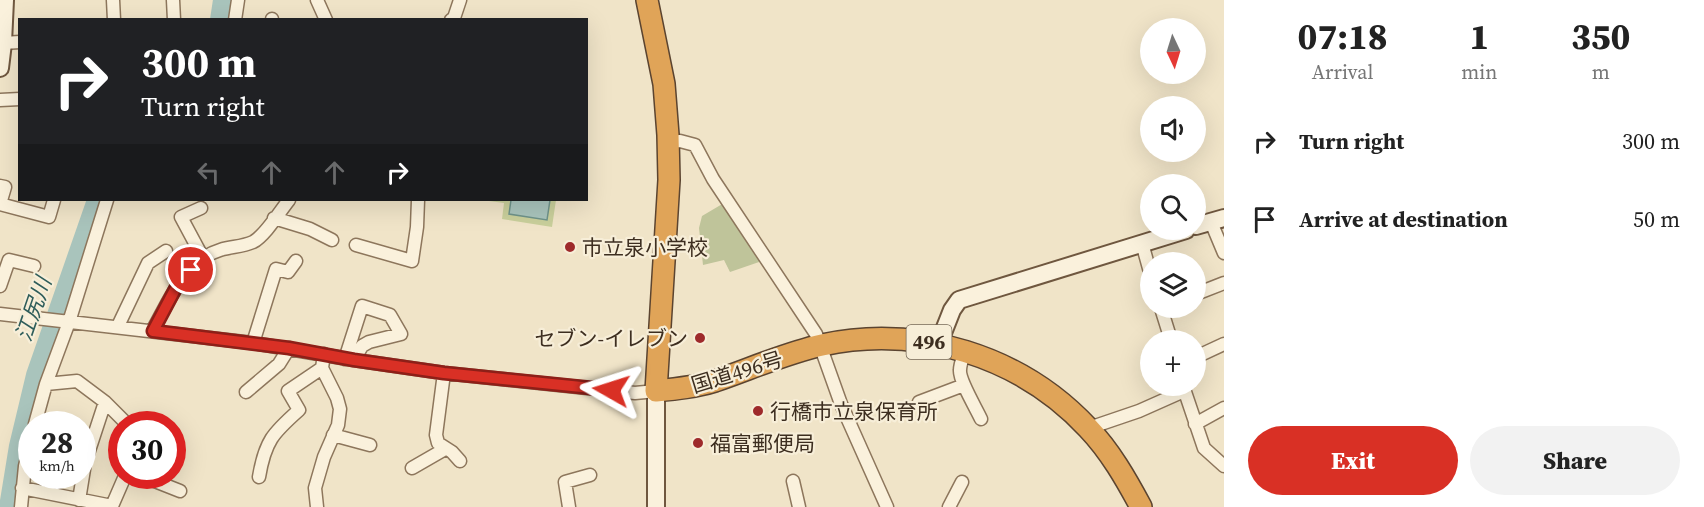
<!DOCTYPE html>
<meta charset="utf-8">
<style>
body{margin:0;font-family:"Source Serif 4","Noto Sans JP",serif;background:#f2f2f2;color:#222;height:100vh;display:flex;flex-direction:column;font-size:22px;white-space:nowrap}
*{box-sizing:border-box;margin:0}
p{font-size:20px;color:#767676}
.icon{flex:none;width:33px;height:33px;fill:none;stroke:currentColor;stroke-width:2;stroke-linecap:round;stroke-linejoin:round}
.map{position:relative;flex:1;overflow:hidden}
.side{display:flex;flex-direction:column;background:#fff;width:480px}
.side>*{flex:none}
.top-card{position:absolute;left:18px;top:18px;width:570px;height:183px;border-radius:0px;box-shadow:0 6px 24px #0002;background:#202124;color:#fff;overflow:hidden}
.needle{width:39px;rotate:176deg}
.controls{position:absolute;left:1140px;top:18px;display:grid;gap:12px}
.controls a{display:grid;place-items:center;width:66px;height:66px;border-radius:50%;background:#fff;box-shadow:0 6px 24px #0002;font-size:30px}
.speed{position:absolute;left:18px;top:411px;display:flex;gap:12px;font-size:30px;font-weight:700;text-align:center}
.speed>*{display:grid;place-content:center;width:78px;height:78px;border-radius:50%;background:#fff;box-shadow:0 6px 24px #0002;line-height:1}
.speed small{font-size:15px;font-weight:400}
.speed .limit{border:9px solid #d22;background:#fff;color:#111}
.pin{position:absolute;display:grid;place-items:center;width:51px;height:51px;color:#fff;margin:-26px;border:3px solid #fff;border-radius:50%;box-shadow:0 2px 6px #0007}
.me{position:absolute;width:66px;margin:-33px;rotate:276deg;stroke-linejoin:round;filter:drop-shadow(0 0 4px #0008)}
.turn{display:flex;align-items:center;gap:21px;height:126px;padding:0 24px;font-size:27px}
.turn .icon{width:78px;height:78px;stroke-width:2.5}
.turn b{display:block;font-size:42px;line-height:51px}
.lanes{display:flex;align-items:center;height:57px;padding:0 24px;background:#0003;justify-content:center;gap:30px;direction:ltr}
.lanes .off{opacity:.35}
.eta{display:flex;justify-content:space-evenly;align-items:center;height:102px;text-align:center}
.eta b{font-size:36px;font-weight:800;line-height:42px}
.action{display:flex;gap:12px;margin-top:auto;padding:12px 24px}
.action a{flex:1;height:69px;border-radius:36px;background:#d93025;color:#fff;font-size:24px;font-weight:800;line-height:69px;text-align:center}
.action a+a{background:#f2f2f2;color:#222}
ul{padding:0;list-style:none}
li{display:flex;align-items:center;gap:18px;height:78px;padding:0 24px}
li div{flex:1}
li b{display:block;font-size:22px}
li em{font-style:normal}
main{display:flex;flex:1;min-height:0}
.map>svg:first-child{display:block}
.green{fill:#c9cf9b}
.cemetery{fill:#bfc49a}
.water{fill:#a9c4bc;stroke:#6f938a;stroke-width:1.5}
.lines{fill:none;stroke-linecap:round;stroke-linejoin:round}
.river{stroke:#a9c4bc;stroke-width:18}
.street-casing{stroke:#8d765c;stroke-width:15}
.secondary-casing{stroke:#6f573f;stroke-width:20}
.highway-casing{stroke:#5b4430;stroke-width:24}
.street{stroke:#faf1dc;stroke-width:12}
.secondary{stroke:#faf1dc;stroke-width:16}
.highway{stroke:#e0a458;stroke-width:21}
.route-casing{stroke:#8d1f18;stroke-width:15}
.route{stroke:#d93025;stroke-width:10}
.poi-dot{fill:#9e2a2b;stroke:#f7eed8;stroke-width:2}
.labels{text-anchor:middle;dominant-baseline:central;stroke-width:4.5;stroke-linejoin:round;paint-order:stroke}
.shield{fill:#f7eed8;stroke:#756857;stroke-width:1.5}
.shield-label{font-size:20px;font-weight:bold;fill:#3d2e20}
.poi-label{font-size:21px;fill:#3d2e20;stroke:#f7eed8;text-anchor:start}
.street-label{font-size:21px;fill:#3d2e20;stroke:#f7eed8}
.water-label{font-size:22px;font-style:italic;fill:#2f5d5a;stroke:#f7eed8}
</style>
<main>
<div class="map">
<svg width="1224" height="507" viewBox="0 0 1224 507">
<rect width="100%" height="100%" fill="#f0e4c8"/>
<path class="green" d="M490,200H556L552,227L502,219L504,203L489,201Z"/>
<path class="cemetery" d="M724,203L762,261L730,272L724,260L703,265L699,228L702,216Z"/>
<path class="water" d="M511,200H550L547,220L509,214Z"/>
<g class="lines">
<path class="river" d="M219,20L222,0
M8,507L18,446L35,375L96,200"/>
<defs>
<path id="street" d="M113,0L114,20
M173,0L174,20
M317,0L326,20
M272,19V20
M235,20L238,0
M451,20L454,18L460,0
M3,43L20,42
M0,100L20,99
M668,142L680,141L695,145L713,179L816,334L841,404L887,507
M0,186L5,187L0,204
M0,204L49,217L54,200
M201,208L181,217L203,258
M274,218L310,229L332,240
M1211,222L1224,253
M1142,243L1150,272
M356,245L412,261L417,227L418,200
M0,286L9,260L34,266
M1196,294L1224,283
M1161,308L1171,340
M0,314L253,343L354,360L444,373L635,393L656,391
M118,326L148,263L166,251
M152,331C167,305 179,274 205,257C224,245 237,249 253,242C265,236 280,211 289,200
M253,343L276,269L288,272L296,261
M965,351C963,357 960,364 960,370C959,380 976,408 981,419
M1196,357L1224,344
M345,359L362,306L390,315L401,334L369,342L362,346L354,360
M444,373L436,435L438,443L452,452L460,461
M46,384L77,381L105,402L127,424
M1183,386L1204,448L1224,466
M246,392L279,364L289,348
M919,402L964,385
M35,424L46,384L69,322L107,200
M1195,424L1224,408
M1089,428L1139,411L1184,391
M333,435L370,445
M412,468L445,449
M142,476L180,491
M259,477C265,441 273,433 299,410L288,391L322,368
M793,481L799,507
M22,488L112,506L125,476
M79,500L85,463L105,402
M21,507L25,466L32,438
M317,507L315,488L324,457L338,425L340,409L337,398L322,368L324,354
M569,507L565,482L590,475
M949,507L962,482"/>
<path id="secondary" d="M0,68L3,43L5,0
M1196,226L1224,218
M939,343L952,310L959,300L1186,230
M656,507V391"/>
<path id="highway" d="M647,0L664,84L668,135L669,180L656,391C676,389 696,387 715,381C750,369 786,353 822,345C918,324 1021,356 1088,428C1110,451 1126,479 1141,507"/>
</defs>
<use href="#street" class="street-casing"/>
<use href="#secondary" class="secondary-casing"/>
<use href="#highway" class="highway-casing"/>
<use href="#street" class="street"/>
<use href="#secondary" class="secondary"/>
<use href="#highway" class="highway"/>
</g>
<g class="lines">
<defs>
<path id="route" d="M191,270L179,282L153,331L289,348L354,360L444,373L611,390"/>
</defs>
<use href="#route" class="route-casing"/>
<use href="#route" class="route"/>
</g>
<g class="poi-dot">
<circle cx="570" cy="247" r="6"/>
<circle cx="700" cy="338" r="6"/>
<circle cx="758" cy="411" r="6"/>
<circle cx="698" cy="443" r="6"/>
</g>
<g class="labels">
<rect class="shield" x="906.5" y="325" width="45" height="34" rx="4.5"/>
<g class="shield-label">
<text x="929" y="342">496</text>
</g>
<g class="poi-label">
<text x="582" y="247">市立泉小学校</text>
<text x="688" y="338" text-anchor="end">セブン-イレブン</text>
<text x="770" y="411">行橋市立泉保育所</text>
<text x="710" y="443">福富郵便局</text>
</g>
<g class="street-label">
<text transform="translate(737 372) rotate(-17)">国道496号</text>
</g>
<g class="water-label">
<text transform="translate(33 309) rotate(-71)">江尻川</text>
</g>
</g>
</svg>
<div class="controls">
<a><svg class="needle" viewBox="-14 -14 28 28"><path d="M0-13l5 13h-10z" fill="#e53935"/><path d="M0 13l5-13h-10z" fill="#767676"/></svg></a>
<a><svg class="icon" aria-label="sound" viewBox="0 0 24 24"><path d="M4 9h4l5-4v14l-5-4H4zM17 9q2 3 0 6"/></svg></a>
<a><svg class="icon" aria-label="search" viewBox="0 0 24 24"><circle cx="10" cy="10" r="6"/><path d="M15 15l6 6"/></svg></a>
<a><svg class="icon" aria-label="layers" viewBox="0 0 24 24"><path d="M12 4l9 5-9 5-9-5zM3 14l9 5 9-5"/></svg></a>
<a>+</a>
</div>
<div class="speed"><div>28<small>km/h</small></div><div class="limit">30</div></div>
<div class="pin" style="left:191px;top:270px;background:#d93025"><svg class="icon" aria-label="arrive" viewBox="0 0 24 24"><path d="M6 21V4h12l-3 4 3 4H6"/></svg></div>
<svg class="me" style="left:611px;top:390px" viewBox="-20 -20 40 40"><path d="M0-17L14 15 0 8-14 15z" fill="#d93025" stroke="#fff" stroke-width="4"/></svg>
<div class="top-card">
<div class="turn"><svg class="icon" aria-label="right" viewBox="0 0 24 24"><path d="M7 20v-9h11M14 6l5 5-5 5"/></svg><div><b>300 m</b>Turn right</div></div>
<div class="lanes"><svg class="icon off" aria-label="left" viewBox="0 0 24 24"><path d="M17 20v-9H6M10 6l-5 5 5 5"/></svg><svg class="icon off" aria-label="ahead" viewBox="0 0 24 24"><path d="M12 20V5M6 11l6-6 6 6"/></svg><svg class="icon off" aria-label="ahead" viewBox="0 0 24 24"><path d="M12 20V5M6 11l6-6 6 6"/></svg><svg class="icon" aria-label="right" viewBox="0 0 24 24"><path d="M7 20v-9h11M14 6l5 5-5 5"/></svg></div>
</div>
</div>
<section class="side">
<div class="eta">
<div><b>07:18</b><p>Arrival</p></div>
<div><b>1</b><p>min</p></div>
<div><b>350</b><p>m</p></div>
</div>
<ul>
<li><svg class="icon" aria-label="right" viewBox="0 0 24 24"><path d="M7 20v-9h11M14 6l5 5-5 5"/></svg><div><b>Turn right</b></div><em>300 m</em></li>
<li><svg class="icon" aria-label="arrive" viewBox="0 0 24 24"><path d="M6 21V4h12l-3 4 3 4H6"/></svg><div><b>Arrive at destination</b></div><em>50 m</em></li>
</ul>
<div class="action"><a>Exit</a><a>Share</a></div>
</section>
</main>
